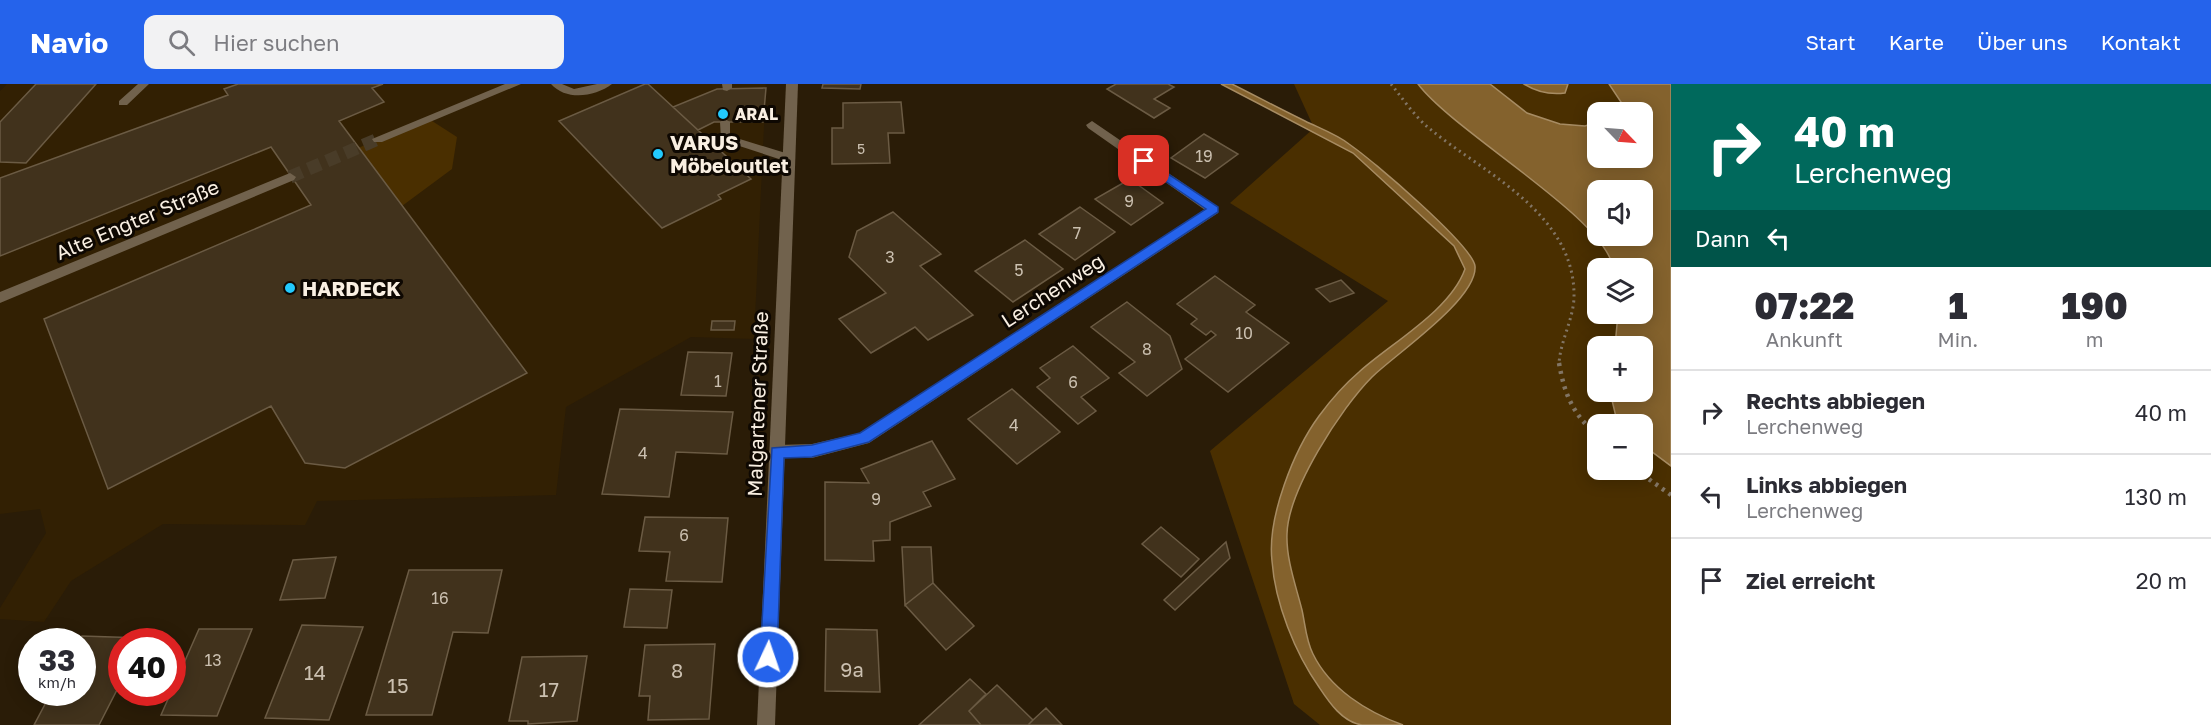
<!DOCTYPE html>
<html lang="de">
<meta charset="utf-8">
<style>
body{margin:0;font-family:"Golos Text",sans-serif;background:#f2f2f3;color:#2b2b33;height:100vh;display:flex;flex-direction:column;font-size:22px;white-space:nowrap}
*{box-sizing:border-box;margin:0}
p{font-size:20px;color:#7c7c81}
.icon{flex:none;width:33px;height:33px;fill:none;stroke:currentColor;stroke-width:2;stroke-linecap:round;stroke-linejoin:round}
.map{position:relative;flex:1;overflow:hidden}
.sheet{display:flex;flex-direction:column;background:#fff;width:540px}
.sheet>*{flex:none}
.banner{background:#00695c;color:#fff;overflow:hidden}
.needle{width:39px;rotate:115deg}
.controls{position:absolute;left:1587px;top:18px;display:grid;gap:12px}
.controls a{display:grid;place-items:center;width:66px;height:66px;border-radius:12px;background:#fff;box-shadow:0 3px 15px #0003;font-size:30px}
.speed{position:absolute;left:18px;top:544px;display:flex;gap:12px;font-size:30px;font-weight:700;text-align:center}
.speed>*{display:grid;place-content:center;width:78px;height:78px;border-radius:50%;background:#fff;box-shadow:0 3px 15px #0003;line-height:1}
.speed small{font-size:15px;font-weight:400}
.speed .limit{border:9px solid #d22;background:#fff;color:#111}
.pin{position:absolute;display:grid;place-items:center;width:51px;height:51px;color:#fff;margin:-26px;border-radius:12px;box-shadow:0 3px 9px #0006}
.me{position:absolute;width:66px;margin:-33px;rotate:3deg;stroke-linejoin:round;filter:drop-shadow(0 0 4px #0008)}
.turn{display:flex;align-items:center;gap:21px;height:126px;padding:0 24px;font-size:27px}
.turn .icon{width:78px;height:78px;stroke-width:2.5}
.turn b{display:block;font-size:42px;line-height:51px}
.then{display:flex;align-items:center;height:57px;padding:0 24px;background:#0003;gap:12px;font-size:22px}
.eta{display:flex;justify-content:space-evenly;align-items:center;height:102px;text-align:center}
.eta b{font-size:36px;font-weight:800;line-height:42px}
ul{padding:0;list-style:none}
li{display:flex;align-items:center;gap:18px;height:84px;padding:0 24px;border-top:2px solid #e1e1e2}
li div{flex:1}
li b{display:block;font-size:22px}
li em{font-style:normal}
header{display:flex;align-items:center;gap:36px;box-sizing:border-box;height:84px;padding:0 30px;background:#2563eb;color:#fff}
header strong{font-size:28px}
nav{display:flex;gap:33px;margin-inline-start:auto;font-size:21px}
.search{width:420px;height:54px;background:#f2f2f3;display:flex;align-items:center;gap:15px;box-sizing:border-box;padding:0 21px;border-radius:12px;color:#7c7c81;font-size:22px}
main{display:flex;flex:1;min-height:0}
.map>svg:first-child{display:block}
.built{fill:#322003}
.green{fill:#4a2f00;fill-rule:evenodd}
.water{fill:#84622d;stroke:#a78c63;stroke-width:1.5;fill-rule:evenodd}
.building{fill:#41321c;stroke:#6b5b44;stroke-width:1.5}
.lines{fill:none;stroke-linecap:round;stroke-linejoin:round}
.minor-tunnel{stroke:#493c28;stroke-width:13;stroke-dasharray:13 7;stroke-linecap:butt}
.path-far1{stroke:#827564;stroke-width:3;stroke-dasharray:2 4;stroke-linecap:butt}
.path{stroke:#827564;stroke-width:4.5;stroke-dasharray:3 5;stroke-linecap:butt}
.service{fill:#71624d;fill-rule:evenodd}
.minor{fill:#71624d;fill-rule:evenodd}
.tertiary{fill:#71624d;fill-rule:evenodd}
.route{fill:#2563eb;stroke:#184099;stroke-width:1.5}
.poi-dot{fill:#22c9fd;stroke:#0e0802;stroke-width:2}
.labels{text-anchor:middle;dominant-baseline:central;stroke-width:6;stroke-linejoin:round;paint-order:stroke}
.far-number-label{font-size:14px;fill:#cbc0b0}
.far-poi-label{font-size:16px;font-weight:bold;fill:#f9efe2;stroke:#0e0802;text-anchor:start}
.number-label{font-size:16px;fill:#cbc0b0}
.poi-label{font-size:20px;font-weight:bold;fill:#f9efe2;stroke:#0e0802;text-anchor:start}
.street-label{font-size:20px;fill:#f9efe2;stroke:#0e0802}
.near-number-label{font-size:20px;fill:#cbc0b0}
</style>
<header>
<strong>Navio</strong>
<div class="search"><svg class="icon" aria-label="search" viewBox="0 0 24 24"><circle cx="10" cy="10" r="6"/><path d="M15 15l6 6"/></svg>Hier suchen</div>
<nav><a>Start</a><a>Karte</a><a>Über uns</a><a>Kontakt</a></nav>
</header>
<main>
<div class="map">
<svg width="1671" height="641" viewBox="0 0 1671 641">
<rect width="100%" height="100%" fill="#2a1c07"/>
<path class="built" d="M7,0H766L754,255L691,253L566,323L556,411L317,417L305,441L163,440L71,497L44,538L0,535V524L46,449L40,425L0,430V7Z"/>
<path class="green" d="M1294,0H1671V641H1320L1294,620L1210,367L1388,217L1230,119L1314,44ZM1598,28H1642V74H1598ZM1598,106H1642V152H1598ZM1598,184H1642V230H1598ZM1598,262H1642V308H1598ZM1598,340H1642V386H1598Z
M429,35L457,53L452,85L402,122L358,64Z"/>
<path class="water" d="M1221,0H1232C1256,12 1280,25 1305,37C1319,44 1336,50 1349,60C1371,75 1472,161 1475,182C1478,215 1394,271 1372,293C1341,324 1288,406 1287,450C1286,475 1296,502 1302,526C1305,539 1306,557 1313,570C1330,605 1367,628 1403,641C1390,641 1375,641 1362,641C1342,638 1329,618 1319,603C1295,569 1275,519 1272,477C1267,433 1294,366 1319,332C1330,317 1345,300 1359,288C1391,259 1450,227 1465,185L1454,162L1353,69Z
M1418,0H1490L1527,29L1560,40L1585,42L1597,38L1598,74H1642V28H1613L1621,18L1609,0H1671V382L1643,361L1642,340H1621L1617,337L1610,308H1642V262H1615L1618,230H1642V184H1613C1606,134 1455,49 1418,0ZM1598,106H1642V152H1598Z
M1524,0H1568L1565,9C1550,11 1537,8 1524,0Z"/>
<path class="building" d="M36,0H96L26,79L0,78V38Z
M238,0H383L372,4L384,18L339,37L527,289L345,384L305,379L271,322L108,405L44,235L311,121L271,63L0,172V94L228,11L224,5Z
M645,0H648L751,95L718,111L721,115L662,144L559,37Z
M823,0H861L860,5L822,4Z
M1116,0H1168L1174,3L1154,15L1170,24L1154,34L1107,5Z
M766,4L763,38H714L698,46L673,23L717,5Z
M901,18L904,49H888L890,79L832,80V44H843V19Z
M1204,50L1238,70L1205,94L1171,74Z
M1130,95L1163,119L1131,141L1095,115Z
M1080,123L1115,148L1075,176L1039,150Z
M893,128L941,170L920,182L973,231L928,256L915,243L871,269L839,235L886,209L849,173L857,147Z
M1025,156L1063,185L1013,218L975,187Z
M1215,192L1255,221L1246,228L1289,259L1228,308L1185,275L1216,251L1211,247L1206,251L1191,240L1197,235L1177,220Z
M1341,196L1354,209L1330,218L1316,205Z
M1127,218L1170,252L1182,285L1147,312L1119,289L1135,278L1091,243Z
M712,237H735L734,246H711Z
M1073,262L1109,294L1081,313L1096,327L1078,340L1037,303L1050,294L1040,284Z
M688,268L732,269L726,312L681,311Z
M1012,305L1060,348L1017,380L968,335Z
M620,325L733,328L727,370L676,368L669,413L602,410Z
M932,357L955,395L923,408L931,422L890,438V456L873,457L874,477L825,476V398L869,399L861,385Z
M645,433L728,434L722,498L666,497L670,468L639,467Z
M1161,443L1199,475L1181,493L1142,460Z
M1226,458L1230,474L1175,526L1164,516Z
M902,463H931L933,499L905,521Z
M336,473L325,514L280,516L293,476Z
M409,486H502L488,549L453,548L432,631H366Z
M933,499L974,542L946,566L905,521Z
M630,505L672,506L667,544L624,543Z
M302,541L363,543L329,636L265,634Z
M199,545H252L217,632L161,631Z
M826,545L877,546L880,608L825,607Z
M82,552L142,554L140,558H122V596L99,641H34L51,609H82V558H78Z
M715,560L709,635L648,636L650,612H639L645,561Z
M587,572L577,637L528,640V637H509L522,573Z
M970,595L986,610L969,627L981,641H919Z
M997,601L1033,636L1028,641H981L969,627Z
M1046,624L1062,641H1028L1033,636Z"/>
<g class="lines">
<path class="minor-tunnel" d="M290,93L378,55"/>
<path class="path-far1" d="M1391,0C1403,15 1415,33 1430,45C1485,90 1576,130 1574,214C1573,236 1560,258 1559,280"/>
<path class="path" d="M1559,279C1565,313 1573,329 1598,353
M1636,386L1671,411"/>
<path class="service" d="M138,0H149L127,21H119V17Z
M551,0H562L574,5L597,0H612C595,13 566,17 551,0Z
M722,0H732V4L727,7L723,6Z
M725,35L730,38V52L792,71L793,74L788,78L721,56L720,38Z"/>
<path class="minor" d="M505,0H521L382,58H374L372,55Z
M1092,37L1218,123V129L869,359L812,374L772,373L769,368L772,363L777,361L812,360L860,349L1205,126L1088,44L1086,41Z
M290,89L296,93L294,96L0,219V208Z"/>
<path class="tertiary" d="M786,0H798L775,641H757Z"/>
</g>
<path class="route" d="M1144,74L1218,123V128L869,358L812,373L784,374L777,573L774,578L768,581L763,578L760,573L772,364L812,361L860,349L1206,125L1140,80V75Z"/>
<g class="poi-dot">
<circle cx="723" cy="30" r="6"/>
<circle cx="658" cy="70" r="6"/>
<circle cx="290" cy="204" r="6"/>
</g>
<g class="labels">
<g class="far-number-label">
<text x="861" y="64">5</text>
</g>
<g class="far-poi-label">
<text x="735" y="30">ARAL</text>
</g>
<g class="number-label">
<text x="1204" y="72">19</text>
<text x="1129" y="117">9</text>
<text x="1077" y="149">7</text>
<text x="890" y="173">3</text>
<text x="1019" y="186">5</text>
<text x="1244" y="249">10</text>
<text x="1147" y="265">8</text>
<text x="718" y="297">1</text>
<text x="1073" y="298">6</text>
<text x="1014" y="341">4</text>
<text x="643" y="369">4</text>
<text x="876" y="415">9</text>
<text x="684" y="451">6</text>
<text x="440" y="514">16</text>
<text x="213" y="576">13</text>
</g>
<g class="poi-label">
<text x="670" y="58">VARUS<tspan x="670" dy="23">Möbeloutlet</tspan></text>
<text x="302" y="204">HARDECK</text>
</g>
<g class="street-label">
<text transform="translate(137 135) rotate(-23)">Alte Engter Straße</text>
<text transform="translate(1052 206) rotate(-33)">Lerchenweg</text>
<text transform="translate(757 320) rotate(-88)">Malgartener Straße</text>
</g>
<g class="near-number-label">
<text x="852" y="585">9a</text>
<text x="677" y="586">8</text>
<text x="315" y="588">14</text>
<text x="398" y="601">15</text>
<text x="549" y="605">17</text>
</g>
</g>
</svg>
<div class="controls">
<a><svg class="needle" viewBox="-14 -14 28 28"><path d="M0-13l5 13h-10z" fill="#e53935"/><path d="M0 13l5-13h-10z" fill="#7c7c81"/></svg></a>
<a><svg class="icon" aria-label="sound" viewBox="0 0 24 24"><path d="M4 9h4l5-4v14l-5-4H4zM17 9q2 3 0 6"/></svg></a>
<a><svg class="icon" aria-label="layers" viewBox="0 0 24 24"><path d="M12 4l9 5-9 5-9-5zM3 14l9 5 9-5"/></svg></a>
<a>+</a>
<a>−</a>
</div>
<div class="speed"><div>33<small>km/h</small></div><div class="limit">40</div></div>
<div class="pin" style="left:1144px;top:77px;background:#d93025"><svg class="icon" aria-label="arrive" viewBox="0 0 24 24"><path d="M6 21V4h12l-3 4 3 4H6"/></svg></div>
<svg class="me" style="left:768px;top:573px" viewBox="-20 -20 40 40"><circle r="17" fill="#2563eb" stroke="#fff" stroke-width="3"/><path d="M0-11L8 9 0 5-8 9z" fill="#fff"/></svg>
</div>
<section class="sheet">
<div class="banner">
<div class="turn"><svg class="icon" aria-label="right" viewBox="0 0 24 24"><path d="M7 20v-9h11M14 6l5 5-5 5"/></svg><div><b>40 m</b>Lerchenweg</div></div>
<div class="then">Dann<svg class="icon" aria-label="left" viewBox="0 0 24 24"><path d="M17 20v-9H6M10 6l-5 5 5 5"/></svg></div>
</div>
<div class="eta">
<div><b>07:22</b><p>Ankunft</p></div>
<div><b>1</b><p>Min.</p></div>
<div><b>190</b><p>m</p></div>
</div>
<ul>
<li><svg class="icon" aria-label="right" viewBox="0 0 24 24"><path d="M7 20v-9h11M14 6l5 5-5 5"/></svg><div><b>Rechts abbiegen</b><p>Lerchenweg</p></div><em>40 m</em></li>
<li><svg class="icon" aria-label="left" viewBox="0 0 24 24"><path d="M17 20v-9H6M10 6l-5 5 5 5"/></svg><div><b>Links abbiegen</b><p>Lerchenweg</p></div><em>130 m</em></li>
<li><svg class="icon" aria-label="arrive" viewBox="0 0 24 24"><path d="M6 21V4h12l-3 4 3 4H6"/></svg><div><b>Ziel erreicht</b></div><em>20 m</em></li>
</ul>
</section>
</main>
